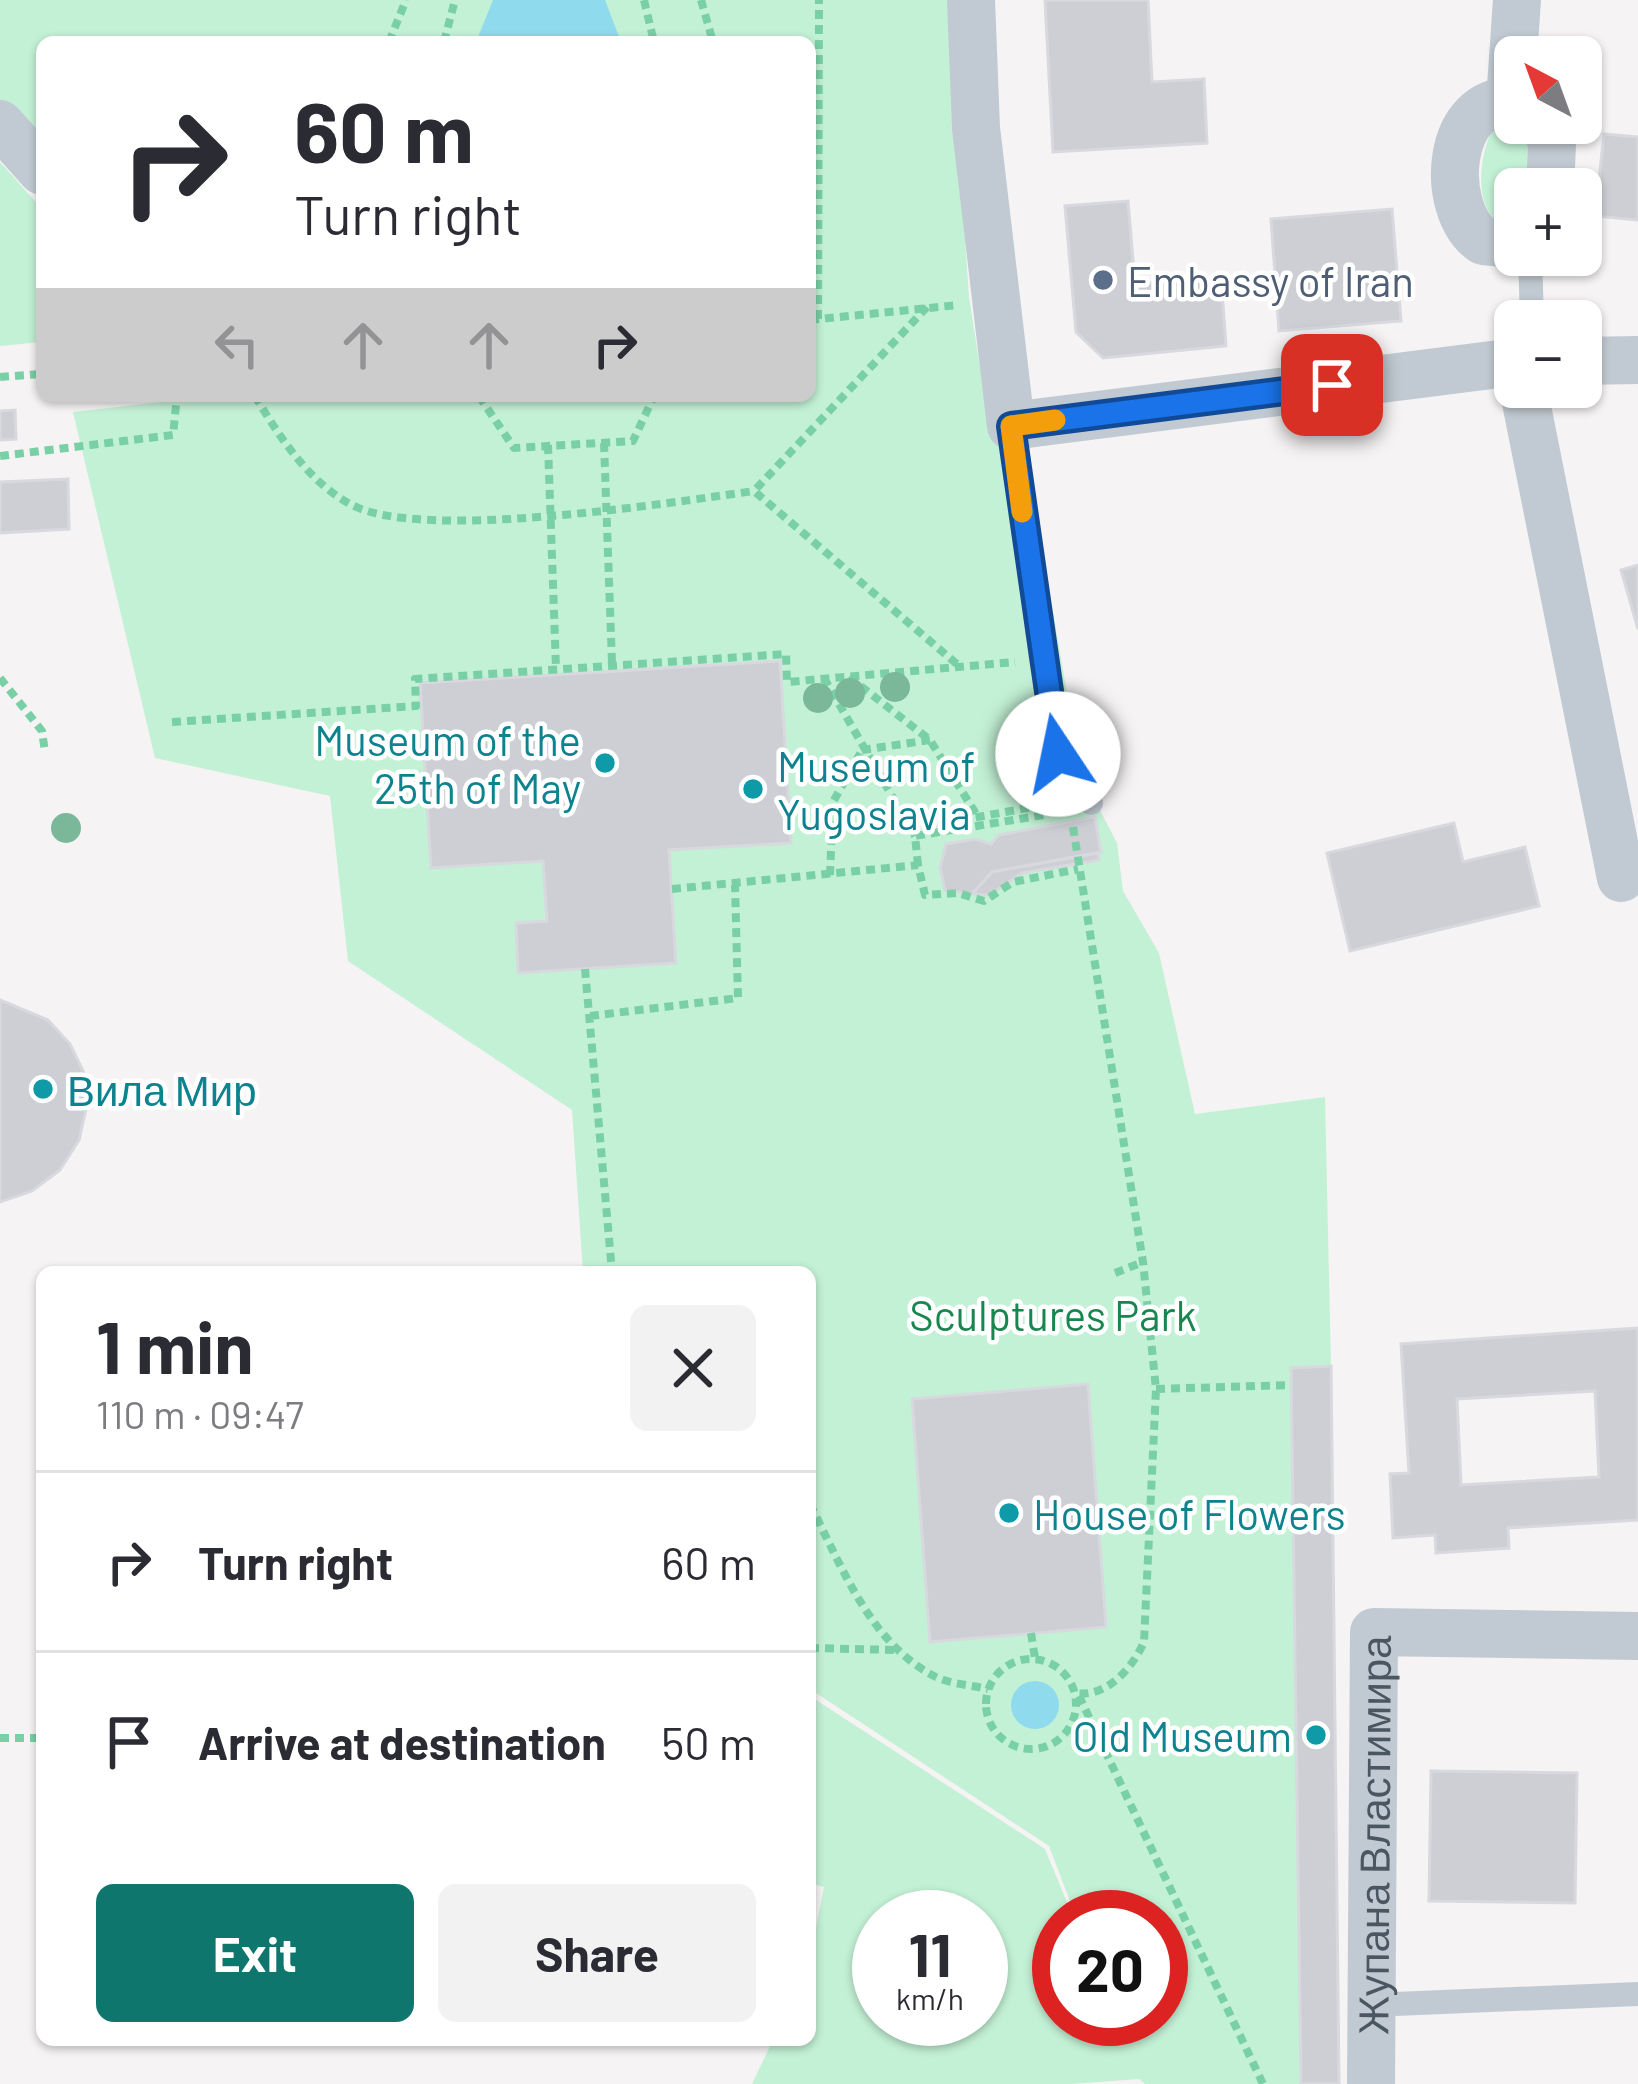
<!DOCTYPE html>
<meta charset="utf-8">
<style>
body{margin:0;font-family:Barlow,sans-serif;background:#f2f2f3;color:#2b2b33;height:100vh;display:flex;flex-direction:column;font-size:45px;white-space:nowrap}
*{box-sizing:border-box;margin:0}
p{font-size:39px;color:#7c7c81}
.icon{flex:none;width:66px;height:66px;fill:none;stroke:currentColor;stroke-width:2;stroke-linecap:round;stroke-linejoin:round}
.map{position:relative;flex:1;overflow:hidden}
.drawer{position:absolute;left:36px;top:1266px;width:780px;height:780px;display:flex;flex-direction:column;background:#fff;border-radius:18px;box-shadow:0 3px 9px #0004}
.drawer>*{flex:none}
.hud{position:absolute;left:36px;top:36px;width:780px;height:366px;border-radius:18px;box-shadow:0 3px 9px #0004;background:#fff;color:#2b2b33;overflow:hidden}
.needle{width:78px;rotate:319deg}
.buttons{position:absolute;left:1494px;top:36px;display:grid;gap:24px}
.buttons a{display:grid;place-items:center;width:108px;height:108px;border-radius:18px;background:#fff;box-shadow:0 3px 9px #0004;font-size:60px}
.speed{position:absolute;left:852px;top:1890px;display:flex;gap:24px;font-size:60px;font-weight:700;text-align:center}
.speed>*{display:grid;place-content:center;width:156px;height:156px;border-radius:50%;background:#fff;box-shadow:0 3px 9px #0004;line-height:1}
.speed small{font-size:30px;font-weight:400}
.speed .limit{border:18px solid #d22;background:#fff;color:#111}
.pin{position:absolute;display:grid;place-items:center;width:102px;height:102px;color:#fff;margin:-51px;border-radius:24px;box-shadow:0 6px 18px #0006}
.me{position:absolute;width:132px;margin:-66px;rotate:349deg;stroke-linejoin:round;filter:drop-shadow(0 0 9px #0008)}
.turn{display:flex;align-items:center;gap:42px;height:252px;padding:0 60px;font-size:54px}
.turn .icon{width:156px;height:156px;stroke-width:2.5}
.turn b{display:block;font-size:84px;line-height:102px}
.lanes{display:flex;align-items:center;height:114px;padding:0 60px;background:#0003;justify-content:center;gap:60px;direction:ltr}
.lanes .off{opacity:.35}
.round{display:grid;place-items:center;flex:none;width:126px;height:126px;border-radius:18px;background:#f2f2f3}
.overview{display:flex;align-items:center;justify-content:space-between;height:204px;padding:0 60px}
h1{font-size:72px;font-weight:700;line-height:90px}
.button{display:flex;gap:24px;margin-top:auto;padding:24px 60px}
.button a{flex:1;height:138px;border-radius:18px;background:#0f766e;color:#fff;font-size:48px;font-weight:700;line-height:138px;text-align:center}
.button a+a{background:#f2f2f3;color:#2b2b33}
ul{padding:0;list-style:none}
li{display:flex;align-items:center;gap:36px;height:180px;padding:0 60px;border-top:3px solid #e1e1e2}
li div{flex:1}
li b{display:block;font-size:45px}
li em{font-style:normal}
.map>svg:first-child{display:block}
.green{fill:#c3f1d5;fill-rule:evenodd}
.water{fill:#90daee}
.building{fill:#cdcfd5;stroke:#d7d9de;stroke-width:3;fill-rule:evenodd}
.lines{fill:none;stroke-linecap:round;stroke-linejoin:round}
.path{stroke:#7ad0a6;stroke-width:8;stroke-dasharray:9 6;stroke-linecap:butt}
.service{stroke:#c1cad2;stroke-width:24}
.minor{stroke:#c1cad2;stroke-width:48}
.tree{fill:#7bb799}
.route-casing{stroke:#114b97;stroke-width:30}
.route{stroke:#1a73e8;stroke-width:21}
.slow{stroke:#f59e0b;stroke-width:21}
.service-dot{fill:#5c6f8a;stroke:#fff;stroke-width:4.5}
.culture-dot{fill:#0f9aa8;stroke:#fff;stroke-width:4.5}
.labels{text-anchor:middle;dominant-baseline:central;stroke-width:9;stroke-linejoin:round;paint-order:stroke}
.service-label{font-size:42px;fill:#4e5e75;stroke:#fff;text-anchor:start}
.culture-label{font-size:42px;fill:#0d838f;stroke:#fff;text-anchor:start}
.park-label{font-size:42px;fill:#17864f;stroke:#fff}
.street-label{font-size:42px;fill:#4a5661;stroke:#fff}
</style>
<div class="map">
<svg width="1638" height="2084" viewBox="0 0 1638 2084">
<rect width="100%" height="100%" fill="#f5f3f3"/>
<path class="green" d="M0,0H948L969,297L985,400L1016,398L1081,774L1117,843L1123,891L1159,953L1195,1114L1325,1097L1331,1366L1291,1369L1301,2084H1145L1139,2079L1071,2084H752L773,2040H810V1958L824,1887L810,1883V1696L1045,1849L1073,1917H1059V2019H1161V1917H1076L1049,1846L810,1689V1272H583L572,1110L348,961L330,796L155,758L73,412L214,396H810V42H42V151L0,105ZM879,1917H981V2019H879Z
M1518,124L1528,135L1527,189H1515V217L1494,218C1473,198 1481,148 1495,125Z
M0,162L42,209V342L0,346Z"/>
<path class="water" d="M493,0H605L621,42H476Z
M1011 1705a24 24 0 1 1 48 0a24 24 0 1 1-48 0Z"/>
<path class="building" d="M1045,0H1148L1152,82L1204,79L1207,143L1053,152Z
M1604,134L1638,137V220L1595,216Z
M1128,201L1135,284L1221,277L1226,346L1103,358L1076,332L1065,206Z
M1392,209L1401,321L1279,331L1271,219Z
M15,410L16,439L0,440V411Z
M68,479L69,529L0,533V482Z
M1638,565V629L1621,570Z
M780,661L791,843L669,850L676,963L518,973L516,923L547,921L543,861L431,868L420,683Z
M1095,817L1101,852L992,872L972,894L945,890L940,868L946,844L975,839L991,844L999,835Z
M1454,823L1463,862L1525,847L1539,906L1350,951L1327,853Z
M1098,853L1099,860L1022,873L989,895L972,894L992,872Z
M0,1000L48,1020L70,1044L84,1073L87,1105L79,1140L60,1170L32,1191L0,1202Z
M1638,1328V1520L1508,1528L1509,1548L1436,1553L1435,1535L1393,1538L1390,1474L1409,1473L1401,1344ZM1595,1391L1599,1477L1461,1485L1457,1399Z
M1331,1366L1339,2084H1301L1291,1368Z
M1088,1384L1106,1627L930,1642L912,1399Z
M1431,1771L1577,1773L1575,1903L1429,1901Z"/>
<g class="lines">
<path class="path" d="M644,0L654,42
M701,0L713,42
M389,42L406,0
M444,42L455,0
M927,307L754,491L958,665
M818,319L819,0
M810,320L958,305
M0,377L42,374
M255,396C279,436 309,483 352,505C423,542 667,503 754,491
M479,396L514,448L633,441L654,396
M604,443L612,663
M548,445L556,668
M0,456L173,435L177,396
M849,677L930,740L978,817
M0,678L42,731L45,752
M824,678L915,836
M172,722L416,706L415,679L786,654L787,682L1015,662
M862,750L930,740
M1073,827L1143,1262L1156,1389L1144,1642C1132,1669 1106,1698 1075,1693
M956,830L955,821L1039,806
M918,865L915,836L1044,815
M830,875L833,802L861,752
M672,889L918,865L925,895L958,893L984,901L1013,882L1078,869
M585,969L612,1272
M590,1016L738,998L735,885
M1115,1273L1143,1262
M1156,1389L1291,1385
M810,1504C841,1565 870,1643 934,1676C949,1684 971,1685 988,1689
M1031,1633L1035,1658
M810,1648L895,1650
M986 1704a45 45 0 1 1 90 0a45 45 0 1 1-90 0Z
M1079,1696L1263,2084
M0,1738H42"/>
<path class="service" d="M1530,255L1532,321
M1011,426L1041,660L1067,801L1090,796L1091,803
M1371,2005L1638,1994"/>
<g class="minor">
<path d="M971,0L976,128L1011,426L1515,362"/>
<path d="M1510,101L1517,0"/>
<path d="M1515,102C1446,95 1438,209 1483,241L1515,244"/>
<path d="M1545,123L1552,144L1550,189"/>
<path d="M0,124L42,171"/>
<path d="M1581,361L1638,360"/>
<path d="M1523,387L1621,878"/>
<path id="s1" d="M1371,2084L1374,1632L1638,1636"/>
</g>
</g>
<g class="tree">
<circle cx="895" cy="687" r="15"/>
<circle cx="850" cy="693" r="15"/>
<circle cx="818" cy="698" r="15"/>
<circle cx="66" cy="828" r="15"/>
</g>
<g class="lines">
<defs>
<path id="route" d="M1058,754L1011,426L1332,385"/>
</defs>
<use href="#route" class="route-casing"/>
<use href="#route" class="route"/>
<path class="slow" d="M1022,512L1011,426L1055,420"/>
</g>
<circle class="service-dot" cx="1103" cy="280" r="12"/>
<g class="culture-dot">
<circle cx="605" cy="763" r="12"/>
<circle cx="753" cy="789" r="12"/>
<circle cx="43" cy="1089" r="12"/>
<circle cx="1009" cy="1513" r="12"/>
<circle cx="1316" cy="1735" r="12"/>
</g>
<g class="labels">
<g class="service-label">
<text x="1127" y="280">Embassy of Iran</text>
</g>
<g class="culture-label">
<text x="581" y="739" text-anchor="end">Museum of the<tspan x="581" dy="48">25th of May</tspan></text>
<text x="777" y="765">Museum of<tspan x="777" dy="48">Yugoslavia</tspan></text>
<text x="67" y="1089">Вила Мир</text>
<text x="1033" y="1513">House of Flowers</text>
<text x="1292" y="1735" text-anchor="end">Old Museum</text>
</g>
<g class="park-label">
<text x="1053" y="1314">Sculptures Park</text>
</g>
<g class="street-label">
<text stroke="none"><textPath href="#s1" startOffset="249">Жупана Властимира</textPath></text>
</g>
</g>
</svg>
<div class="buttons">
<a><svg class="needle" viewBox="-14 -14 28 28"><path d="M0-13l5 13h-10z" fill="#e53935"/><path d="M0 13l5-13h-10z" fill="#7c7c81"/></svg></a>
<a>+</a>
<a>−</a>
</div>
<div class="speed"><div>11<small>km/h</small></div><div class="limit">20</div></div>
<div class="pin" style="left:1332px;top:385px;background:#d93025"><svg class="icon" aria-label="arrive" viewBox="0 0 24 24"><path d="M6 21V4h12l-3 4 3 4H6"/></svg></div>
<svg class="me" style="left:1058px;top:754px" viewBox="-20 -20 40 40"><circle r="19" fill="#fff"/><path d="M0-13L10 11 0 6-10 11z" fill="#1a73e8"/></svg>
<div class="hud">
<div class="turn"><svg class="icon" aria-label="right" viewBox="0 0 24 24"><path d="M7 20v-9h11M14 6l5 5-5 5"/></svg><div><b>60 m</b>Turn right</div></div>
<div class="lanes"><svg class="icon off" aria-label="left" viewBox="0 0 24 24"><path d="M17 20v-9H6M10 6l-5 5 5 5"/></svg><svg class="icon off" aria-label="ahead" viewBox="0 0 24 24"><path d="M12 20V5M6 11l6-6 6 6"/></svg><svg class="icon off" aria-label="ahead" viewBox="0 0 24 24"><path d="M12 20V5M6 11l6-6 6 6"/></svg><svg class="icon" aria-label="right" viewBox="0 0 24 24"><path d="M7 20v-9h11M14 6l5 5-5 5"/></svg></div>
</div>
<section class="drawer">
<div class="overview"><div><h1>1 min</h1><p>110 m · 09:47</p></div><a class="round"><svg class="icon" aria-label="close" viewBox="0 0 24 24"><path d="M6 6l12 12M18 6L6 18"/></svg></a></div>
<ul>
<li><svg class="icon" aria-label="right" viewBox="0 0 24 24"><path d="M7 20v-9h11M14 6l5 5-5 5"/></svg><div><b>Turn right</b></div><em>60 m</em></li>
<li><svg class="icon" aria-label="arrive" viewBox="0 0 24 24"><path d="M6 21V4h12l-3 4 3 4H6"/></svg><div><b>Arrive at destination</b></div><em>50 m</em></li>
</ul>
<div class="button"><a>Exit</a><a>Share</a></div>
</section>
</div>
